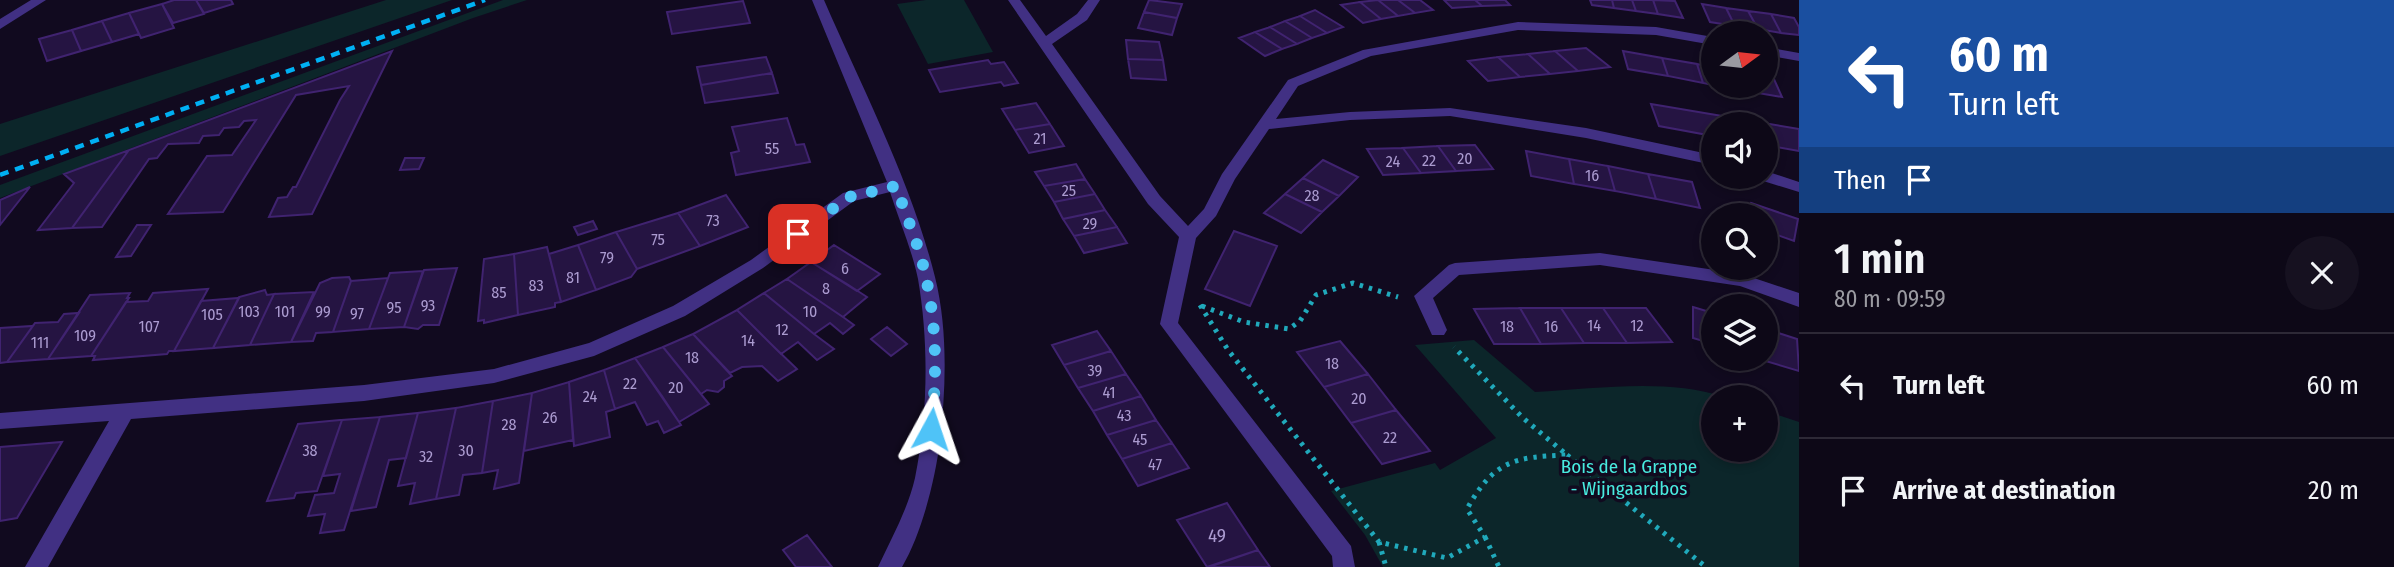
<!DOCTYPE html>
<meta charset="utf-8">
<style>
body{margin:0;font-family:"Fira Sans Condensed",sans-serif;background:#161120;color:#f1f3f6;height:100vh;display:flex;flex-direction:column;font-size:26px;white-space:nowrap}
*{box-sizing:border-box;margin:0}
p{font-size:23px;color:#9a9aa1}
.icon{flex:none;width:38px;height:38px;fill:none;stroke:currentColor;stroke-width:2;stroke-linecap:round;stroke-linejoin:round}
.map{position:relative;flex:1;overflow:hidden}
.drawer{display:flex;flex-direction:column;background:#0d0817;width:595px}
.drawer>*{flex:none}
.guide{background:#1a4fa0;color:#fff;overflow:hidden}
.needle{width:46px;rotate:75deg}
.tools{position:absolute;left:1701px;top:21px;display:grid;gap:14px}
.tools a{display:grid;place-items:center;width:77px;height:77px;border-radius:50%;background:#0d0817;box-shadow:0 4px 10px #0003,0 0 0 2px #2d2936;font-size:35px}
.pin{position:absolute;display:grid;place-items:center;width:60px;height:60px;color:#fff;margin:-30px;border-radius:14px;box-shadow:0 4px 10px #0006}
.me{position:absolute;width:77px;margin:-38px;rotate:5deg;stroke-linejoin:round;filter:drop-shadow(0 0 5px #0008)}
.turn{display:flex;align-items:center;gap:24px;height:147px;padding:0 35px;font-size:32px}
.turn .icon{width:91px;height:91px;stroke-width:2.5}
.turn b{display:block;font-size:49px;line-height:60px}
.then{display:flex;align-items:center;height:66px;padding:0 35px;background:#0003;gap:14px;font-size:26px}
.round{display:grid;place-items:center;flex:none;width:74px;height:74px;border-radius:37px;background:#161120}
.head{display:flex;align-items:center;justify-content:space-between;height:119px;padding:0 35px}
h1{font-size:42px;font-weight:600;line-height:52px}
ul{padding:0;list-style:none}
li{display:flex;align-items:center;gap:21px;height:105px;padding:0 35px;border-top:2px solid #2d2936}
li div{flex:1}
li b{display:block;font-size:26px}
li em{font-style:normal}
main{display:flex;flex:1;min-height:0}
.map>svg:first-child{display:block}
.green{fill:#0c262a}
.building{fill:#251442;stroke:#402370;stroke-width:2}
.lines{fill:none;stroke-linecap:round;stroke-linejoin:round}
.path{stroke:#20a9bb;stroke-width:5;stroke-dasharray:3.5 6;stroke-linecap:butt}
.minor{fill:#413083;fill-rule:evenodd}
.rail{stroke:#00b0f3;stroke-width:4.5;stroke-dasharray:9 7;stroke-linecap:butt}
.route{stroke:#4fc3f7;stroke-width:12;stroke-dasharray:0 21.6}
.labels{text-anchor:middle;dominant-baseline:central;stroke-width:7;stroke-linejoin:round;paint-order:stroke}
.number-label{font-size:16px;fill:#ab9bd0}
.park-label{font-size:19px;fill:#48ebdf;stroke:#110a1f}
.near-number-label{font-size:19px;fill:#ab9bd0}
</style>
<main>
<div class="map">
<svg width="1799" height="567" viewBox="0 0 1799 567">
<rect width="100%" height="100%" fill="#110a1f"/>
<path class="green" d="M386,0H452L0,156V124Z
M503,0H527L473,18L0,198V185Z
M926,0H964L993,52L928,64L897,4Z
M1474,340L1535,392C1596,389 1666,378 1724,397H1713V450H1766V411L1799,422V567H1383L1365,535L1331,491L1435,463L1440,470L1496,438L1415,345Z"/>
<path class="building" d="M174,0H196L204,14L173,23L162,4Z
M196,0H231L233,4L204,13Z
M1149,0L1182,4L1177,18L1144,12Z
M1378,0H1398L1415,13L1398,16Z
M1378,0L1398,16L1381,19L1360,2Z
M1398,0H1420L1433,10L1415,13Z
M1444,0H1475L1482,6L1452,8Z
M1475,0H1505L1510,5L1482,6Z
M1590,0H1612L1614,8L1592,5Z
M1612,0H1632L1636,11L1614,8Z
M1632,0H1653L1658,14L1636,11Z
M1653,0L1675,1L1683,18L1658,14Z
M743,1L750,23L672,34L667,12Z
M1360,2L1381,19L1363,23L1341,5Z
M162,4L174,28L141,38L129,13Z
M1702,4L1726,8L1735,26L1710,22Z
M1726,8L1748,11L1758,29L1735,26Z
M1315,10L1343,27L1327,33L1300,16Z
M1748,11L1771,14L1781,33L1758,29Z
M1144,12L1177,18L1172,35L1138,28Z
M129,13L139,34L112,42L102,21Z
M1771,14L1794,18L1799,27V35L1781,33Z
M1300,16L1327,33L1312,38L1285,21Z
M102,21L112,42L81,51L72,30Z
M1285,21L1312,38L1297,44L1270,27Z
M1270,27L1297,44L1282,49L1255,32Z
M72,30L81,51L47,61L39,39Z
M1255,32L1282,49L1265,56L1239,38Z
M1126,40L1159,42L1163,60L1128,59Z
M1586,48L1610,67L1578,71L1555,51Z
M392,51L312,214L269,217L278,198L287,197L293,187H296L340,100L349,86L296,95L223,212L168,214L207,156L232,155L256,120L244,121L239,127L224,128L219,135L203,136L199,143L168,144L157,158L149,159L102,227L72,228L129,150Z
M1555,51L1578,71L1550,74L1528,54Z
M1623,51L1662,58L1668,76L1628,69Z
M1528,54L1550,74L1520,77L1498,57Z
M766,57L772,73L701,85L697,67Z
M1498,57L1520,77L1488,81L1468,61Z
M1662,58L1697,64L1703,83L1668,76Z
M1128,59L1163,60L1166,80L1131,78Z
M988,60L991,64L1004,62L1018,83L1004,86L1001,82L940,92L929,70Z
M1697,64L1713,67V85L1703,83Z
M772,73L778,93L705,103L701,85Z
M1766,76L1773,77L1782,97L1741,90L1739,86H1766Z
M1036,103L1050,124L1015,130L1002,109Z
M1651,104L1799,129V151L1766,145V124H1713V136L1659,126Z
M787,118L796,145L804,144L810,162L736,175L731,153L739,151L732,127Z
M1050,124L1064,146L1029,153L1015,130Z
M1475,145L1493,169L1456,171L1438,146Z
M1438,146L1456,171L1421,173L1403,148Z
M1403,148L1421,173L1383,175L1367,149Z
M129,150L72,228L38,230L74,183L64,174Z
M1526,151L1569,159L1574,184L1531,176Z
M405,158H424L419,169L400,170Z
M1569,159L1608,166L1615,191L1574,184Z
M1323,160L1358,177L1339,196L1303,178Z
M1076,164L1085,179L1044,186L1035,172Z
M1608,166L1648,174L1656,199L1615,191Z
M1648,174L1692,182L1700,208L1656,199Z
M1303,178L1339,196L1322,212L1285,194Z
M1085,179L1095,194L1054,202L1044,186Z
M30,187L0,225V200Z
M1095,194L1105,210L1063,219L1054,202Z
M1285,194L1322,212L1301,233L1264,213Z
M726,195L748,227L700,246L678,213Z
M1751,203L1798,219L1794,241L1766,231V215H1747Z
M1105,210L1117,227L1074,236L1063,219Z
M678,213L700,246L637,269L616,232Z
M593,221L597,229L578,235L574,227Z
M137,225H151L131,256L116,257Z
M1117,227L1127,243L1084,253L1074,236Z
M1234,231L1277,246L1250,306L1205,289Z
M616,232L637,269L631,277L596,290L578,245Z
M578,245L596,290L561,302L549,254Z
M834,245L880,274L857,291L811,262Z
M547,247L561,302L555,303V307L518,315L514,254Z
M514,254L518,315L484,323V320L478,321L484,259Z
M811,262L847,284L867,297L843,317L787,279Z
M457,268L439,325H423L418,329L404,327L424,270Z
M423,271L404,327L369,329L390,273Z
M349,277L351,281L333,332L316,333L313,341L291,342L320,283L332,278Z
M388,278L369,329L333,332L351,281Z
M787,279L843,317L854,325L843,334L830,323L814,334L764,293Z
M208,289L174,351H169L167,354L93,360L95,356H91L126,302L148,301L153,293Z
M265,290L267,295L274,294L250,345L213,348L239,297Z
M314,292L291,342L250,345L274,294Z
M130,293L127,298H129L91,356L48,359L90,295Z
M764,293L814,334L834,349L817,360L798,342L781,354L737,310Z
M239,298L213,348L174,351L201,301Z
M1693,307L1713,313V344L1693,338Z
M1520,308H1561L1584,343L1541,344Z
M1520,308L1541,344H1494L1474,309Z
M1561,308H1603L1627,343H1584Z
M1603,308H1646L1672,342L1627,343Z
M737,310L771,344L797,369L778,381L762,366L742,367L730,373L693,334Z
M79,313L48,359L7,362L35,323L58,322L64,314Z
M33,326L7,362L0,363V328Z
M887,327L907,344L891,356L871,339Z
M1766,329L1797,339L1799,371L1759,359H1766Z
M1097,331L1111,351L1064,365L1052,345Z
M693,334L732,376L724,381V387L718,392L707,390L701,394L663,347Z
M1340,341L1368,374L1324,387L1297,352Z
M663,347L709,404L679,422L635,358Z
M1111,351L1126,374L1078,388L1064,365Z
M635,358L662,396L681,425L664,433L658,421L647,425L635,402L615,409L604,370Z
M604,370L615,409L606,412L610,437L574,446L569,382Z
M1126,374L1141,396L1093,411L1078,388Z
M1368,374L1396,410L1351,423L1324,387Z
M569,382L573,440L524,451L532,393Z
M532,393L519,483L494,489L498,470L482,473L493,401Z
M1141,396L1156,420L1107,435L1093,411Z
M493,401L482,473L463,475L459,495L436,499L456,408Z
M456,408L436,499L410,504L415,483L398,486L418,413Z
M1396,410L1430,451L1382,464L1351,423Z
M418,413L406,458L389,460L376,507L351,511L380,417Z
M380,417L344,530L320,533L325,514L308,516L315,495L334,493L340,474L323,476L342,420Z
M340,420H342L317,491L296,493L294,498L267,501L298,424Z
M1156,420L1172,443L1122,459L1107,435Z
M62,442L17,518L0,521V447Z
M1172,443L1189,468L1138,486L1122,459Z
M1227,503L1258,550L1207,567L1177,520Z
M807,535L832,567H796L783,550Z
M1258,550L1270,567H1209Z"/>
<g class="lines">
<path class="path" d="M1200,305L1228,350L1379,542L1447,558L1485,537L1467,509C1494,460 1515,457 1567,455L1523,418L1454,347
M1202,306L1244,322L1289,329L1300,321L1316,295L1353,283L1398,297
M1567,455L1706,567
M1485,537L1499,567
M1379,542L1386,567"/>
<path class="minor" d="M31,0H46L0,29V19Z
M812,0H824C863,90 911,181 935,277C948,329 946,387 940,441C935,480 922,533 902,567H878C891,539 908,509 915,478C928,414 929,343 918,279C912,250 899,220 890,192L854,201L763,268L685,316L594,356L494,383L364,401L131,419L48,567H25L109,421L0,429V413L364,385L494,369L589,343L673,306L751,260L843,193L887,182Z
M1008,0H1020L1046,36L1077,14L1088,0H1100L1087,20L1052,44L1160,196L1188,226L1204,209L1222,174L1288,80L1363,50L1518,22L1656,27L1713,37V45L1656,35L1518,30L1371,56L1298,86L1276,119L1350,112L1450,108L1586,128L1713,155V165L1586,138L1450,116L1350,120L1269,129L1235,179L1216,216L1196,238L1178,323L1351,546L1355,567H1333L1332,556L1160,324L1179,237L1148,204Z
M1766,47L1799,53V61L1766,55Z
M1766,171L1799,182V192L1760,180L1759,177H1766Z
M1600,253L1742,274L1799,293V307L1740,286L1600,265L1459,275L1433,298L1447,330L1444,335H1432L1414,296L1449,265L1455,263Z"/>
<path class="rail" d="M0,175L485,0"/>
</g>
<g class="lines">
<path class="route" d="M798,234L849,197L896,186C906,216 920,247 926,278C937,327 937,379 931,429"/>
</g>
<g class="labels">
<g class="number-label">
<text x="1040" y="138">21</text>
<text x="772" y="148">55</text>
<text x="1465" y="158">20</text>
<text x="1429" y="160">22</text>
<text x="1393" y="161">24</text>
<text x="1592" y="175">16</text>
<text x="1069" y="190">25</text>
<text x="1312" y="195">28</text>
<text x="713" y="220">73</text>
<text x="1090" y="223">29</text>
<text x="658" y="239">75</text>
<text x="607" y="257">79</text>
<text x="845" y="268">6</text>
<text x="573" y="277">81</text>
<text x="536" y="285">83</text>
<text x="826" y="288">8</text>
<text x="499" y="292">85</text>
<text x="428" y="305">93</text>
<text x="394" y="307">95</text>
<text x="249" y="311">103</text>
<text x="285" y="311">101</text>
<text x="323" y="311">99</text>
<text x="810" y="311">10</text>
<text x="357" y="313">97</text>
<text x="212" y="314">105</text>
<text x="1594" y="325">14</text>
<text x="1637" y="325">12</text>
<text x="149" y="326">107</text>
<text x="1507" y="326">18</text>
<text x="1551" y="326">16</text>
<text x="782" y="329">12</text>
<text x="85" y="335">109</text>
<text x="748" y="340">14</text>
<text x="40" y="342">111</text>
<text x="692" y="357">18</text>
<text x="1332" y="363">18</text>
<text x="1095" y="370">39</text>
<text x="630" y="383">22</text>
<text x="676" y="387">20</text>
<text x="1109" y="392">41</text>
<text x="590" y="396">24</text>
<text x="1359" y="398">20</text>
<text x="1124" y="415">43</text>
<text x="550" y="417">26</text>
<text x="509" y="424">28</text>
<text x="1390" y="437">22</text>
<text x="1140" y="439">45</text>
<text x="310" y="450">38</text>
<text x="466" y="450">30</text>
<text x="426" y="456">32</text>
<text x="1155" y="464">47</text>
</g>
<g class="park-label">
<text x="1629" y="466">Bois de la Grappe<tspan x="1629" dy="22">- Wijngaardbos</tspan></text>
</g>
<g class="near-number-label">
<text x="1217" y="535">49</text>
</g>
</g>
</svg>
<div class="tools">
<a><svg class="needle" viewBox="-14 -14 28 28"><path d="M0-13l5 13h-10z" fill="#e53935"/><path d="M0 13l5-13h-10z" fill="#9a9aa1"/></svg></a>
<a><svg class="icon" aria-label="sound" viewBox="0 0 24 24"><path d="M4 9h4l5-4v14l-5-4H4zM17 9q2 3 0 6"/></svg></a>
<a><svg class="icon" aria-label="search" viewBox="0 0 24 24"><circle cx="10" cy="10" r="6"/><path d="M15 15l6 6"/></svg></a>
<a><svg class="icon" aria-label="layers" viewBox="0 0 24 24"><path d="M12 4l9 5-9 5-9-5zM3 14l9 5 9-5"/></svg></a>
<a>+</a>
</div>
<div class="pin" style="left:798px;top:234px;background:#d93025"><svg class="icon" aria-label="arrive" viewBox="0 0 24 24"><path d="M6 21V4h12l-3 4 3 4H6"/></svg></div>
<svg class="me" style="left:931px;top:429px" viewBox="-20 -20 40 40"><path d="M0-17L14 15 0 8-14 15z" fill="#4fc3f7" stroke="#fff" stroke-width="4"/></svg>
</div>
<section class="drawer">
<div class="guide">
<div class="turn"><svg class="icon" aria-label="left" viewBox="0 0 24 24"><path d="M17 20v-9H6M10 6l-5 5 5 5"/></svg><div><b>60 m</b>Turn left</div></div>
<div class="then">Then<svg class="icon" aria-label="arrive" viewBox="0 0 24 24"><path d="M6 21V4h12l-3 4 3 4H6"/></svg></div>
</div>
<div class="head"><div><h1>1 min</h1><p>80 m · 09:59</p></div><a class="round"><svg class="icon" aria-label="close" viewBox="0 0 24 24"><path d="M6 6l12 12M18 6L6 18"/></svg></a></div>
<ul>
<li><svg class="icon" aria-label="left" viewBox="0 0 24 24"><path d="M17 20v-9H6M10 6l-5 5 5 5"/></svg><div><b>Turn left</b></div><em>60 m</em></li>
<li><svg class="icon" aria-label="arrive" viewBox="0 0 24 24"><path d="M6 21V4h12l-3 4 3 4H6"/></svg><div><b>Arrive at destination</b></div><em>20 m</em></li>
</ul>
</section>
</main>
